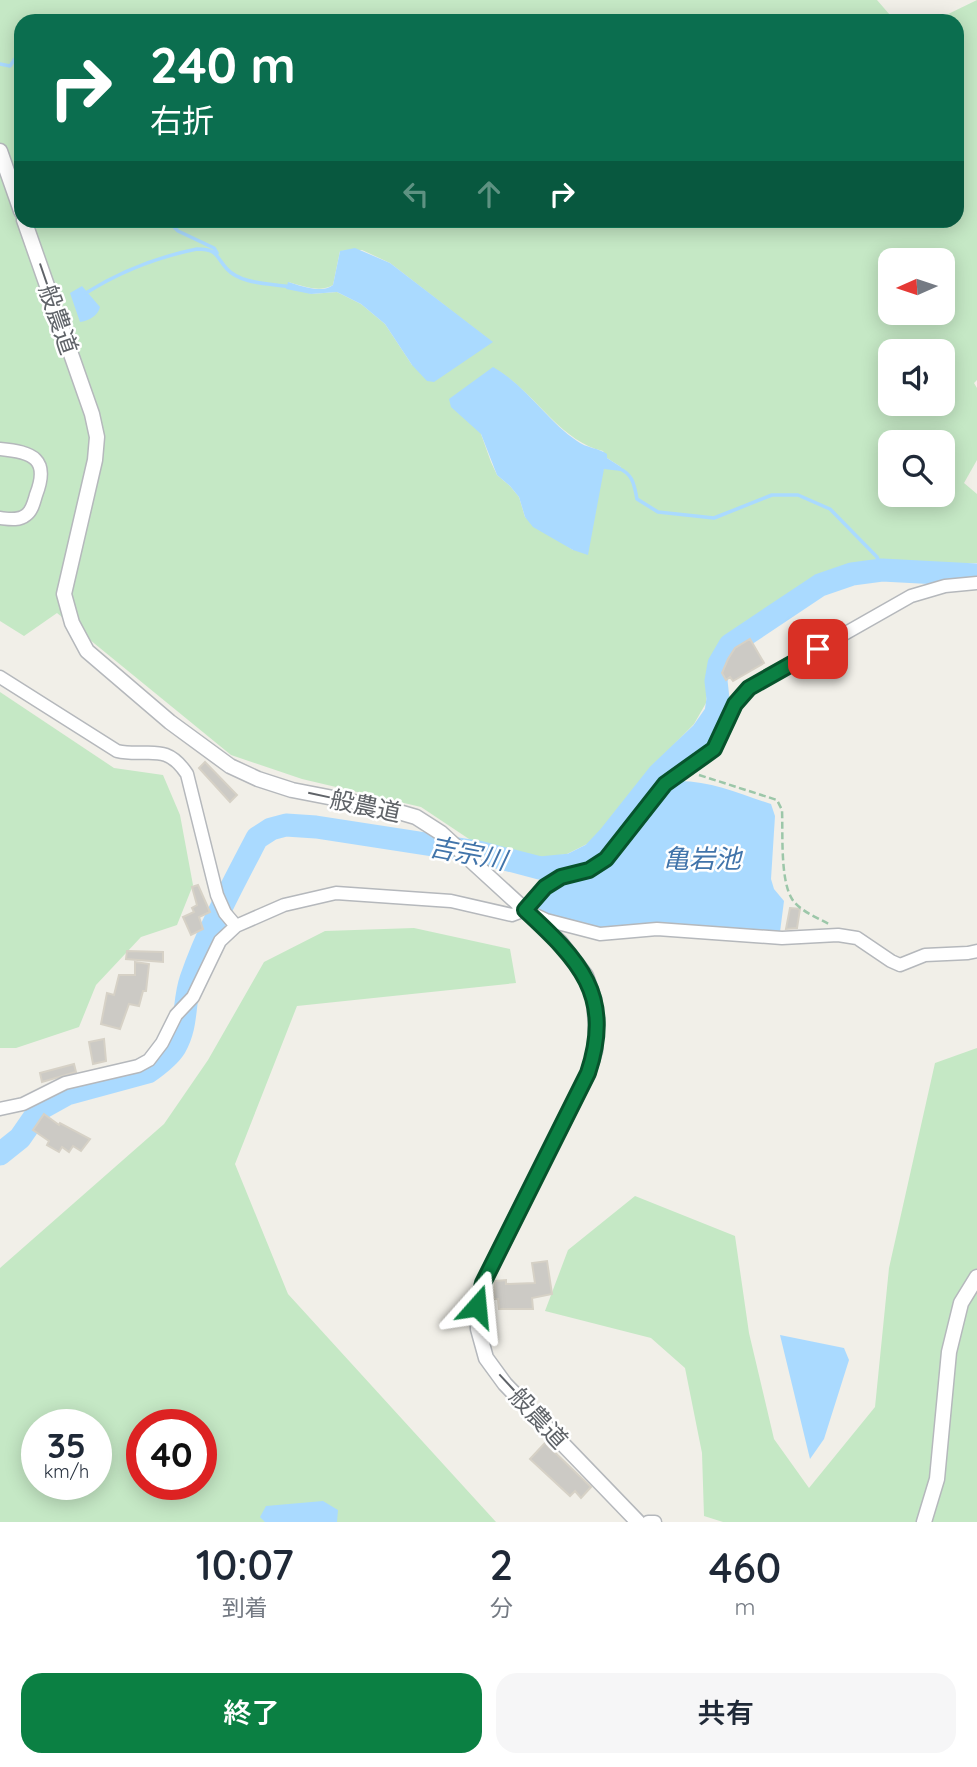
<!DOCTYPE html>
<html lang="ja">
<meta charset="utf-8">
<style>
body{margin:0;font-family:Quicksand,"Noto Sans JP",sans-serif;background:#f6f6f7;color:#1f2937;height:100vh;display:flex;flex-direction:column;font-size:26px;white-space:nowrap}
*{box-sizing:border-box;margin:0}
p{font-size:23px;color:#747a83}
.icon{flex:none;width:38px;height:38px;fill:none;stroke:currentColor;stroke-width:2;stroke-linecap:round;stroke-linejoin:round}
.map{position:relative;height:1522px;overflow:hidden}
.sheet{display:flex;flex-direction:column;background:#fff;flex:1}
.sheet>*{flex:none}
.hud{position:absolute;left:14px;top:14px;width:950px;height:214px;border-radius:21px;box-shadow:0 4px 18px #0003;background:#0b6e4f;color:#fff;overflow:hidden}
.needle{width:46px;rotate:267deg}
.tools{position:absolute;left:878px;top:248px;display:grid;gap:14px}
.tools a{display:grid;place-items:center;width:77px;height:77px;border-radius:14px;background:#fff;box-shadow:0 4px 18px #0003;font-size:35px}
.speed{position:absolute;left:21px;top:1409px;display:flex;gap:14px;font-size:35px;font-weight:700;text-align:center}
.speed>*{display:grid;place-content:center;width:91px;height:91px;border-radius:50%;background:#fff;box-shadow:0 4px 18px #0003;line-height:1}
.speed small{font-size:18px;font-weight:400}
.speed .limit{border:10px solid #d22;background:#fff;color:#111}
.pin{position:absolute;display:grid;place-items:center;width:60px;height:60px;color:#fff;margin:-30px;border-radius:14px;box-shadow:0 4px 10px #0006}
.me{position:absolute;width:77px;margin:-38px;rotate:18deg;stroke-linejoin:round;filter:drop-shadow(0 0 5px #0008)}
.turn{display:flex;align-items:center;gap:24px;height:147px;padding:0 21px;font-size:32px}
.turn .icon{width:91px;height:91px;stroke-width:2.5}
.turn b{display:block;font-size:49px;line-height:60px}
.lanes{display:flex;align-items:center;height:66px;padding:0 21px;background:#0003;justify-content:center;gap:35px;direction:ltr}
.lanes .off{opacity:.35}
.eta{display:flex;justify-content:space-evenly;align-items:center;height:119px;text-align:center}
.eta b{font-size:42px;font-weight:600;line-height:49px}
.action{display:flex;gap:14px;margin-top:auto;padding:14px 21px}
.action a{flex:1;height:80px;border-radius:21px;background:#0b8043;color:#fff;font-size:28px;font-weight:600;line-height:80px;text-align:center}
.action a+a{background:#f6f6f7;color:#1f2937}
.map>svg:first-child{display:block}
.green{fill:#c5e8c5;fill-rule:evenodd}
.water{fill:#aadaff}
.lines{fill:none;stroke-linecap:round;stroke-linejoin:round}
.stream{stroke:#aadaff;stroke-width:3.5}
.river{stroke:#aadaff;stroke-width:23}
.building{fill:#cccac5;stroke:#d6d1c6;stroke-width:2}
.minor-casing{stroke:#b5b8bc;stroke-width:15}
.tertiary-casing{stroke:#b5b8bc;stroke-width:17}
.path{stroke:#9cc7a9;stroke-width:2.5;stroke-dasharray:7 3.5;stroke-linecap:butt}
.minor{stroke:#fff;stroke-width:12}
.tertiary{stroke:#fff;stroke-width:14}
.route-casing{stroke:#07532c;stroke-width:18}
.route{stroke:#0b8043;stroke-width:12}
.labels{text-anchor:middle;dominant-baseline:central;stroke-width:5;stroke-linejoin:round;paint-order:stroke}
.street-label{font-size:24px;fill:#5f6368;stroke:#fff}
.water-label{font-size:26px;font-style:italic;fill:#4174aa;stroke:#fff}
</style>
<div class="map">
<svg width="977" height="1522" viewBox="0 0 977 1522">
<rect width="100%" height="100%" fill="#f1efe8"/>
<path class="green" d="M0,0H877L890,15L940,18L977,0V380L974,383L977,388V460L964,483L977,494V563L869,565L827,572L720,642L710,663L706,703L694,724L650,769L593,841L567,854L540,858L472,841L421,807L302,779L231,755L57,613L24,636L0,621ZM21,21H957V220H21ZM362,250L390,263L492,342L412,365L385,324L361,304L337,292L311,294L288,282C303,286 320,293 333,285L340,251ZM891,261H943V313H891ZM891,352H943V404H891ZM493,368C534,389 557,440 603,451L607,458L621,467L604,468L573,550L525,517L519,497L510,486L497,475L491,462L481,434ZM891,443H943V495H891Z
M0,692L114,768L163,775L180,815L193,885L177,925L141,937L96,985L79,1027L16,1048H0Z
M414,928L510,949L516,983L297,1006L235,1164L288,1294L496,1522H0V1268L164,1124L208,1060L264,962L325,931ZM37,1424H96V1484H37ZM142,1424H201V1484H142Z
M977,1048V1522H723L704,1516L702,1453L685,1368L651,1338L545,1311L568,1250L635,1196L735,1236L749,1333L774,1439L809,1488L875,1407L889,1268L935,1063Z"/>
<path class="water" d="M355,248L390,263L493,342L434,382L427,381L412,365L385,324L361,304L337,292L311,294L286,289L288,282C302,286 321,294 333,285L340,251Z
M82,286L100,307C98,316 88,321 80,322L70,293Z
M493,367C527,386 547,421 577,441C586,448 599,448 607,454V458L621,467V471L604,469L588,555L573,550L533,527L525,517L519,497L510,486L497,475L481,434L451,407L449,399Z
M676,781C709,780 740,794 771,804L775,816L771,879L774,889L784,901L780,932L672,925L598,927L542,914L538,909L541,902L553,890L606,866Z
M780,1335L844,1348L849,1360L824,1439L810,1459Z
M323,1501L338,1510L337,1522H265L260,1517L266,1506Z"/>
<g class="lines">
<path class="stream" d="M0,64L10,66L17,56
M167,220L178,231L214,248L217,253
M86,293C121,271 157,257 197,249C218,249 216,257 227,269C242,285 271,283 291,287
M618,468C633,474 634,484 637,499L658,512L714,518L772,495H798L830,509L877,557L882,570"/>
<path class="river" d="M0,1154L20,1138L40,1109L67,1094L148,1072C158,1065 169,1057 175,1047C188,1025 183,1002 191,979C208,930 233,884 257,838L271,829L286,825L316,827L478,852L540,868L571,865L593,854L609,837L659,774L702,733L716,713L718,699L716,681L719,664L730,645L820,585L852,574L882,570L977,575"/>
</g>
<path class="building" d="M750,639L764,663L733,681L730,677L726,680L722,673L728,659L735,648Z
M205,762L237,795L230,802L199,768Z
M198,885L210,912L199,917L203,929L191,935L183,917L194,912L192,908L197,905L192,887Z
M790,908L800,909L797,928L786,929Z
M127,951L163,952V962L126,959Z
M135,962L149,964L146,991H143L139,1006L129,1004L120,1029L101,1024L107,993L114,995L119,975H135Z
M104,1039L106,1061L93,1064L89,1042Z
M74,1064L76,1072L42,1082L40,1073Z
M44,1114L59,1125L60,1123L90,1139L81,1151L73,1146L69,1152L62,1147L59,1152L47,1145L49,1141L33,1130Z
M547,1261L552,1294L532,1298L533,1309H499L498,1299H494L495,1281L506,1280V1284L535,1283L532,1263Z
M545,1443L591,1487L581,1498L575,1491L570,1496L530,1459Z"/>
<g class="lines">
<defs>
<path id="minor" d="M0,449C33,452 50,459 36,495C34,502 32,511 26,515C19,521 9,519 0,518
M0,677L117,751C148,758 165,741 187,774L217,895L225,913L236,926
M531,913L546,920L600,934L657,929L782,938L838,935L857,938L891,961L900,965L925,955L968,953L977,951
M0,1109L23,1104L65,1083L138,1066L149,1060L162,1043L176,1015L193,997L220,941L236,926L284,905L336,893L451,901L512,915L525,910L545,887L561,877L589,870L606,859L665,784L714,749L735,704L749,688L911,596L945,586L977,583
M648,1522H655"/>
<path id="tertiary" d="M0,151L21,211
M24,220L92,414L97,437L95,460L64,594L72,623L87,651L170,722L230,766L258,779L292,790L385,808L416,817L441,833L560,942L586,976L594,999L596,1025L595,1051L588,1073L483,1283L477,1306L478,1329L486,1358L505,1384L638,1522
M924,1522L937,1479L949,1352L961,1303L977,1277"/>
</defs>
<use href="#minor" class="minor-casing"/>
<use href="#tertiary" class="tertiary-casing"/>
<path class="path" d="M699,775L777,800L782,810C783,833 780,880 792,899C800,911 816,917 829,924"/>
<use href="#minor" class="minor"/>
<use href="#tertiary" class="tertiary"/>
</g>
<g class="lines">
<defs>
<path id="route" d="M477,1306L483,1283L588,1073C614,995 579,960 525,910L545,887L561,877L589,870L606,859L665,784L714,749L735,704L749,688L818,649"/>
</defs>
<use href="#route" class="route-casing"/>
<use href="#route" class="route"/>
</g>
<g class="labels">
<g class="street-label">
<text transform="translate(55 308) rotate(71)">一般農道</text>
<text transform="translate(354 803) rotate(12)">一般農道</text>
<text transform="translate(531 1409) rotate(47)">一般農道</text>
</g>
<g class="water-label">
<text transform="translate(468 853) rotate(11)">吉宗川</text>
<text x="702" y="858">亀岩池</text>
</g>
</g>
</svg>
<div class="tools">
<a><svg class="needle" viewBox="-14 -14 28 28"><path d="M0-13l5 13h-10z" fill="#e53935"/><path d="M0 13l5-13h-10z" fill="#747a83"/></svg></a>
<a><svg class="icon" aria-label="sound" viewBox="0 0 24 24"><path d="M4 9h4l5-4v14l-5-4H4zM17 9q2 3 0 6"/></svg></a>
<a><svg class="icon" aria-label="search" viewBox="0 0 24 24"><circle cx="10" cy="10" r="6"/><path d="M15 15l6 6"/></svg></a>
</div>
<div class="speed"><div>35<small>km/h</small></div><div class="limit">40</div></div>
<div class="pin" style="left:818px;top:649px;background:#d93025"><svg class="icon" aria-label="arrive" viewBox="0 0 24 24"><path d="M6 21V4h12l-3 4 3 4H6"/></svg></div>
<svg class="me" style="left:477px;top:1306px" viewBox="-20 -20 40 40"><path d="M0-17L14 15 0 8-14 15z" fill="#0b8043" stroke="#fff" stroke-width="4"/></svg>
<div class="hud">
<div class="turn"><svg class="icon" aria-label="right" viewBox="0 0 24 24"><path d="M7 20v-9h11M14 6l5 5-5 5"/></svg><div><b>240 m</b>右折</div></div>
<div class="lanes"><svg class="icon off" aria-label="left" viewBox="0 0 24 24"><path d="M17 20v-9H6M10 6l-5 5 5 5"/></svg><svg class="icon off" aria-label="ahead" viewBox="0 0 24 24"><path d="M12 20V5M6 11l6-6 6 6"/></svg><svg class="icon" aria-label="right" viewBox="0 0 24 24"><path d="M7 20v-9h11M14 6l5 5-5 5"/></svg></div>
</div>
</div>
<section class="sheet">
<div class="eta">
<div><b>10:07</b><p>到着</p></div>
<div><b>2</b><p>分</p></div>
<div><b>460</b><p>m</p></div>
</div>
<div class="action"><a>終了</a><a>共有</a></div>
</section>
